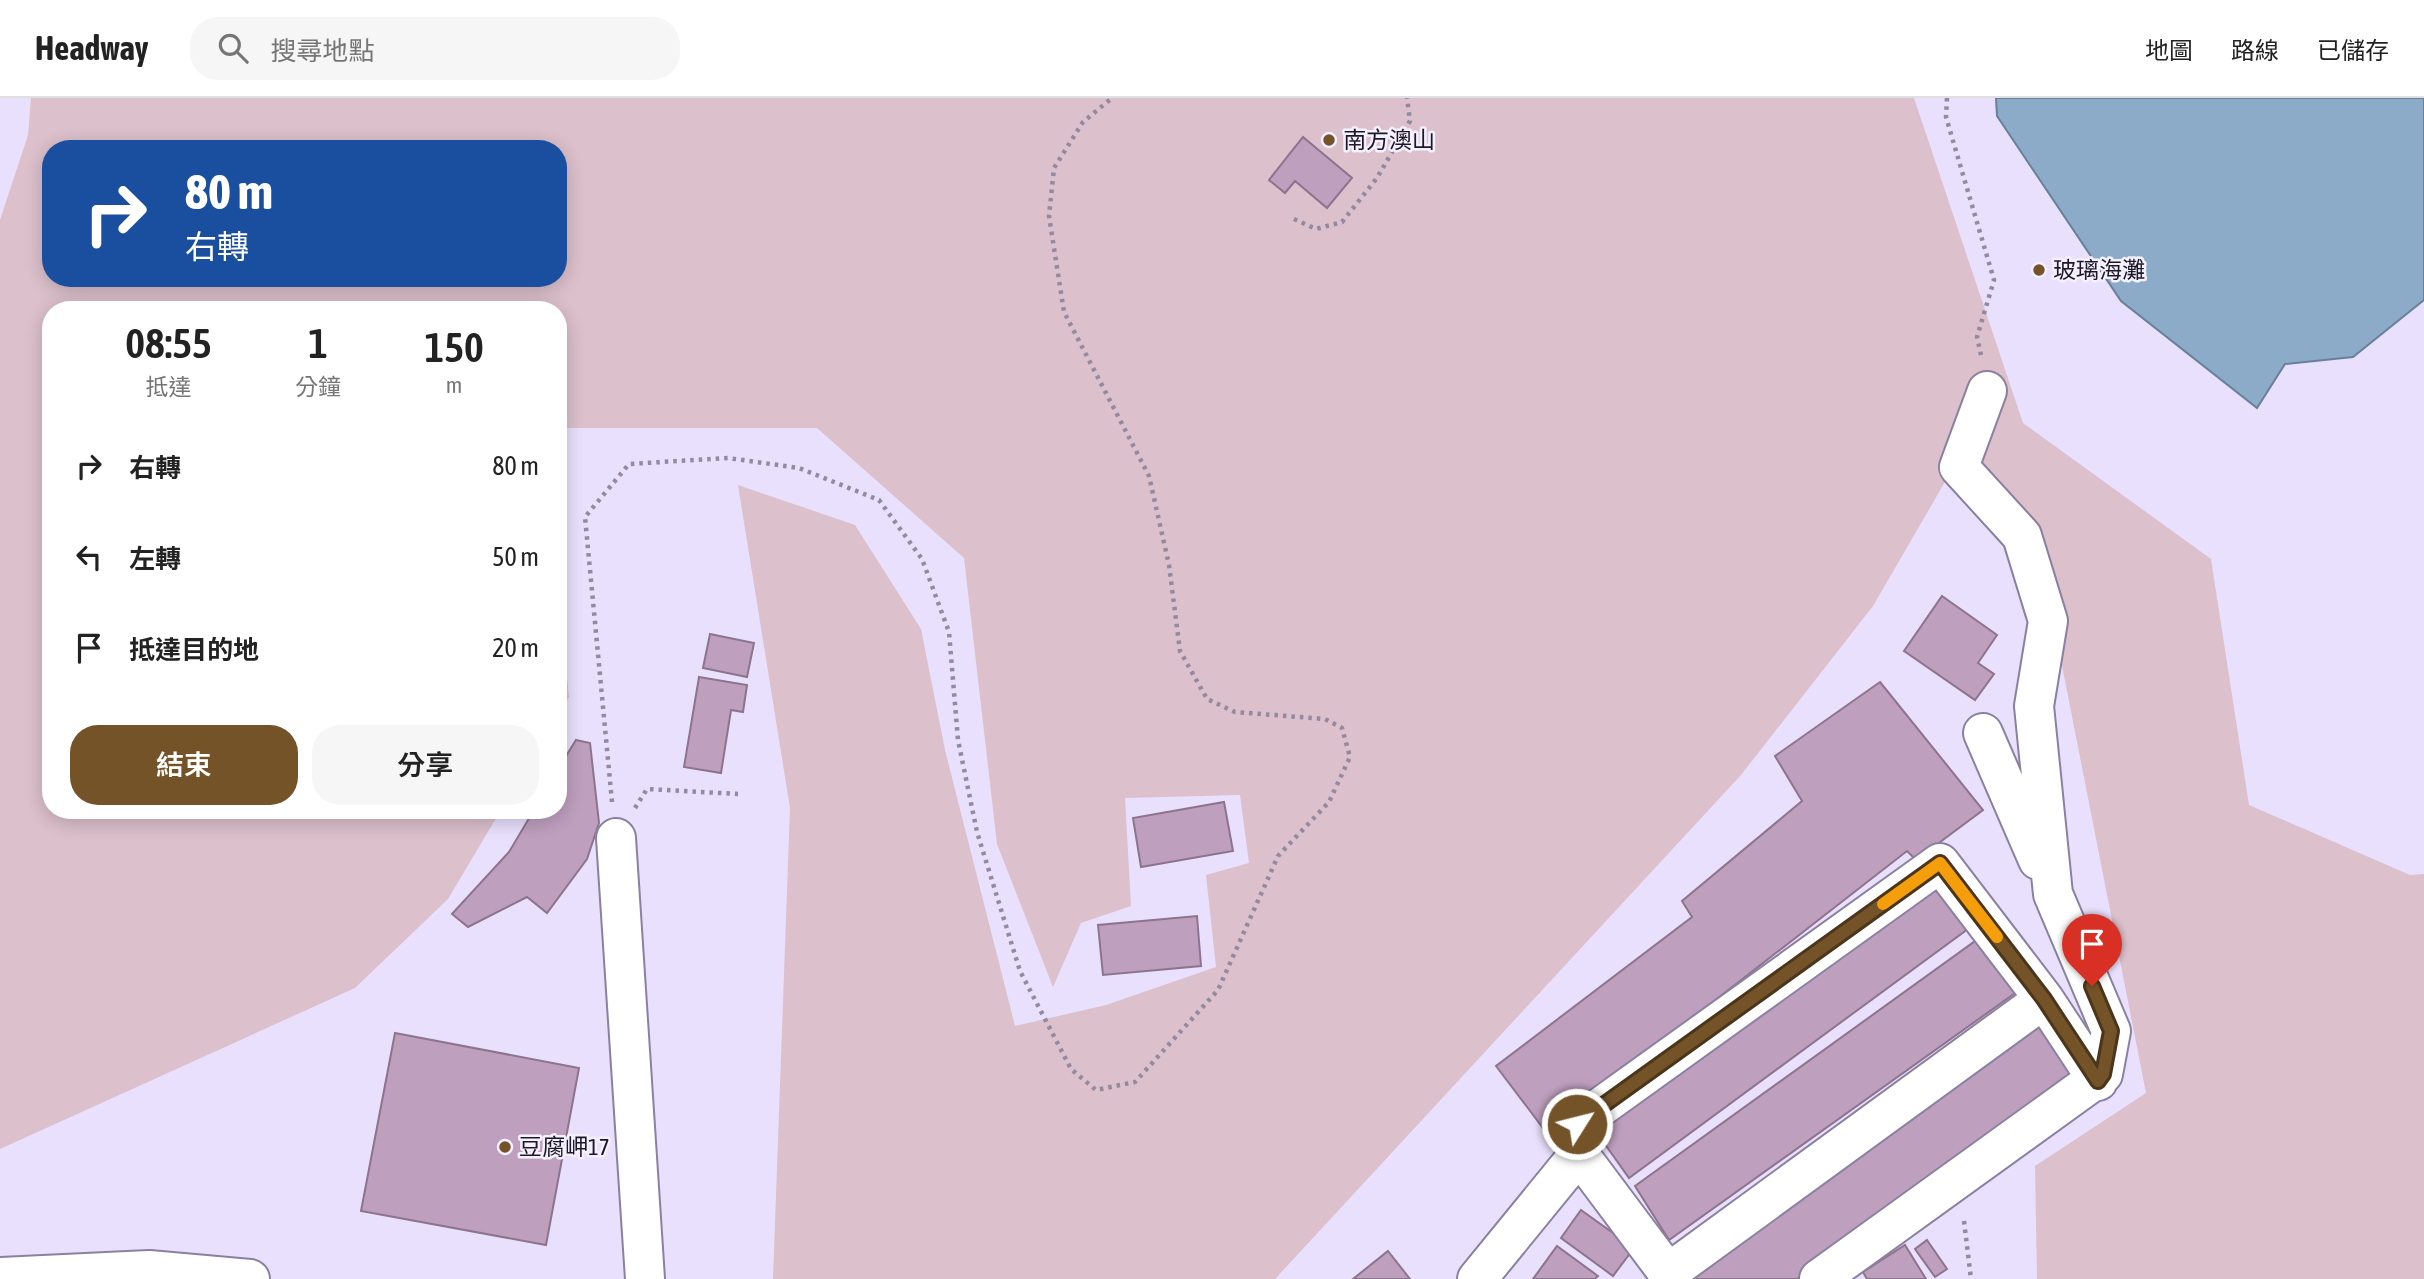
<!DOCTYPE html>
<html lang="zh-TW">
<meta charset="utf-8">
<style>
body{margin:0;font-family:"Asap Condensed","Noto Sans TC",sans-serif;background:#f6f6f6;color:#222;height:100vh;display:flex;flex-direction:column;font-size:26px;white-space:nowrap}
*{box-sizing:border-box;margin:0}
p{font-size:23px;color:#767676}
.icon{flex:none;width:38px;height:38px;fill:none;stroke:currentColor;stroke-width:2;stroke-linecap:round;stroke-linejoin:round}
.map{position:relative;flex:1;overflow:hidden}
.side{position:absolute;left:42px;top:203px;width:525px;height:518px;display:flex;flex-direction:column;background:#fff;border-radius:28px;box-shadow:0 4px 18px #0003}
.side>*{flex:none}
.hud{position:absolute;left:42px;top:42px;width:525px;height:147px;border-radius:28px;box-shadow:0 4px 18px #0003;background:#1a4fa0;color:#fff;overflow:hidden}
.pin{position:absolute;display:grid;place-items:center;width:60px;height:60px;color:#fff;margin:-72px -30px;border-radius:50% 50% 50% 0;rotate:-45deg;box-shadow:0 0 7px #0007}
.pin .icon{rotate:45deg}
.me{position:absolute;width:77px;margin:-38px;rotate:54deg;stroke-linejoin:round;filter:drop-shadow(0 0 5px #0008)}
.turn{display:flex;align-items:center;gap:24px;height:147px;padding:0 28px;font-size:32px}
.turn .icon{width:91px;height:91px;stroke-width:2.5}
.turn b{display:block;font-size:49px;line-height:60px}
.eta{display:flex;justify-content:space-evenly;align-items:center;height:119px;text-align:center}
.eta b{font-size:42px;font-weight:600;line-height:49px}
.primary-button{display:flex;gap:14px;margin-top:auto;padding:14px 28px}
.primary-button a{flex:1;height:80px;border-radius:28px;background:#745329;color:#fff;font-size:28px;font-weight:600;line-height:80px;text-align:center}
.primary-button a+a{background:#f6f6f6;color:#222}
ul{padding:0;list-style:none}
li{display:flex;align-items:center;gap:21px;height:91px;padding:0 28px}
li div{flex:1}
li b{display:block;font-size:26px}
li em{font-style:normal}
header{display:flex;align-items:center;gap:42px;box-sizing:border-box;height:98px;padding:0 35px;background:#fff;border-bottom:2px solid #e0e0e0}
header strong{font-size:33px}
nav{display:flex;gap:38px;margin-inline-start:auto;font-size:24px}
.search{width:490px;height:63px;background:#f6f6f6;display:flex;align-items:center;gap:18px;box-sizing:border-box;padding:0 24px;border-radius:28px;color:#767676;font-size:26px}
.map>svg:first-child{display:block}
.green{fill:#dcc0cb;fill-rule:evenodd}
.water{fill:#8babc9;stroke:#6a7f98;stroke-width:2}
.building{fill:#be9fbe;stroke:#8d748d;stroke-width:2}
.lines{fill:none;stroke-linecap:round;stroke-linejoin:round}
.minor-casing{stroke:#8a80a0;stroke-width:42}
.path{stroke:#918aa0;stroke-width:4.5;stroke-dasharray:3.5 5;stroke-linecap:butt}
.minor{stroke:#fff;stroke-width:38}
.route-casing{stroke:#4b361b;stroke-width:18}
.route{stroke:#745329;stroke-width:12}
.slow{stroke:#f59e0b;stroke-width:12}
.poi-dot{fill:#745329;stroke:#f5f0ff;stroke-width:2.5}
.labels{text-anchor:middle;dominant-baseline:central;stroke-width:5;stroke-linejoin:round;paint-order:stroke}
.poi-label{font-size:23px;fill:#1d1825;stroke:#f5f0ff;text-anchor:start}
</style>
<header>
<strong>Headway</strong>
<div class="search"><svg class="icon" aria-label="search" viewBox="0 0 24 24"><circle cx="10" cy="10" r="6"/><path d="M15 15l6 6"/></svg>搜尋地點</div>
<nav><a>地圖</a><a>路線</a><a>已儲存</a></nav>
</header>
<div class="map">
<svg width="2424" height="1181" viewBox="0 0 2424 1181">
<rect width="100%" height="100%" fill="#e9e0fd"/>
<path class="green" d="M31,0H1914L2023,325L2211,461L2249,707L2410,777L2424,776V1181H2037L2035,1068L2146,995L2034,425L1960,358L1873,508L1741,677L1275,1181H773L790,710L738,387L855,427L921,531L945,652L1015,928L1106,907L1216,869L1206,777L1249,765L1240,697L1125,700L1131,808L1081,825L1053,889L997,746L964,460L817,330H558V212H51V712H501L448,801L355,890L0,1051V122L28,37ZM51,51H558V180H51Z
M558,497L569,599L558,616Z"/>
<path class="water" d="M1996,0H2424V202L2353,259L2285,266L2257,310L2121,203L1997,18Z"/>
<path class="building" d="M1303,39L1352,80L1327,110L1295,83L1285,95L1269,82Z
M1942,498L1997,537L1978,565L1994,576L1975,602L1904,553Z
M710,536L754,545L747,579L703,570Z
M699,579L747,587L743,614L731,612L721,675L684,669Z
M1880,584L1983,712L1916,762L1907,753L1546,1034L1496,968L1692,819L1682,803L1802,703L1775,658Z
M576,642L590,645L599,725L587,761L547,815L527,799L468,829L452,816L509,754L534,712H558V671Z
M1224,704L1233,753L1141,769L1133,720Z
M1935,781L1972,828L1629,1080L1597,1035Z
M1197,818L1201,868L1103,877L1098,827Z
M1978,841L2018,893L1669,1142L1635,1088Z
M2046,921L2081,977L1797,1181H1693L1696,1169Z
M395,935L579,970L546,1147L361,1113Z
M1581,1112L1634,1150L1613,1178L1561,1140Z
M1927,1142L1947,1171L1935,1179L1915,1151Z
M1905,1147L1926,1181H1867L1863,1174Z
M1557,1148L1598,1178L1595,1181H1533Z
M1388,1153L1410,1181H1353Z"/>
<g class="lines">
<defs>
<path id="minor" d="M1983,635L2038,762
M616,740L645,1181
M1579,1056L1577,1026L1940,765L2044,901L2098,983
M1579,1056L1668,1175L1669,1181
M1668,1175L2044,901
M0,1179L149,1172L250,1181
M1477,1181L1579,1056
M1819,1181L2103,976L2111,933L2053,796L2034,608L2048,523L2022,438L1959,369L1987,293"/>
</defs>
<use href="#minor" class="minor-casing"/>
<path class="path" d="M1947,0L1946,19L1994,182L1977,239L1981,257
M1294,121L1316,131L1342,124L1377,80L1410,23L1407,0
M612,704L585,419L629,366L728,360L799,370L879,402L922,461L949,534L958,642L977,734L1020,873L1071,971L1096,992L1135,984L1218,892L1278,758L1329,704L1350,659L1342,630L1325,621L1235,614L1207,601L1180,553L1169,467L1149,378L1064,214L1049,118L1054,70L1083,24L1112,0
M635,710L647,691L738,696
M1964,1123L1971,1181"/>
<use href="#minor" class="minor"/>
</g>
<g class="lines">
<defs>
<path id="route" d="M1577,1026L1940,765L2044,901L2098,983L2103,976L2111,933L2092,888"/>
</defs>
<use href="#route" class="route-casing"/>
<use href="#route" class="route"/>
<path class="slow" d="M1883,806L1940,765L1997,839"/>
</g>
<g class="poi-dot">
<circle cx="1329" cy="42" r="7"/>
<circle cx="2039" cy="172" r="7"/>
<circle cx="505" cy="1049" r="7"/>
</g>
<g class="labels">
<g class="poi-label">
<text x="1343" y="42">南方澳山</text>
<text x="2053" y="172">玻璃海灘</text>
<text x="519" y="1049">豆腐岬17</text>
</g>
</g>
</svg>
<div class="pin" style="left:2092px;top:888px;background:#d93025"><svg class="icon" aria-label="arrive" viewBox="0 0 24 24"><path d="M6 21V4h12l-3 4 3 4H6"/></svg></div>
<svg class="me" style="left:1577px;top:1026px" viewBox="-20 -20 40 40"><circle r="17" fill="#745329" stroke="#fff" stroke-width="3"/><path d="M0-11L8 9 0 5-8 9z" fill="#fff"/></svg>
<div class="hud">
<div class="turn"><svg class="icon" aria-label="right" viewBox="0 0 24 24"><path d="M7 20v-9h11M14 6l5 5-5 5"/></svg><div><b>80 m</b>右轉</div></div>
</div>
<section class="side">
<div class="eta">
<div><b>08:55</b><p>抵達</p></div>
<div><b>1</b><p>分鐘</p></div>
<div><b>150</b><p>m</p></div>
</div>
<ul>
<li><svg class="icon" aria-label="right" viewBox="0 0 24 24"><path d="M7 20v-9h11M14 6l5 5-5 5"/></svg><div><b>右轉</b></div><em>80 m</em></li>
<li><svg class="icon" aria-label="left" viewBox="0 0 24 24"><path d="M17 20v-9H6M10 6l-5 5 5 5"/></svg><div><b>左轉</b></div><em>50 m</em></li>
<li><svg class="icon" aria-label="arrive" viewBox="0 0 24 24"><path d="M6 21V4h12l-3 4 3 4H6"/></svg><div><b>抵達目的地</b></div><em>20 m</em></li>
</ul>
<div class="primary-button"><a>結束</a><a>分享</a></div>
</section>
</div>
